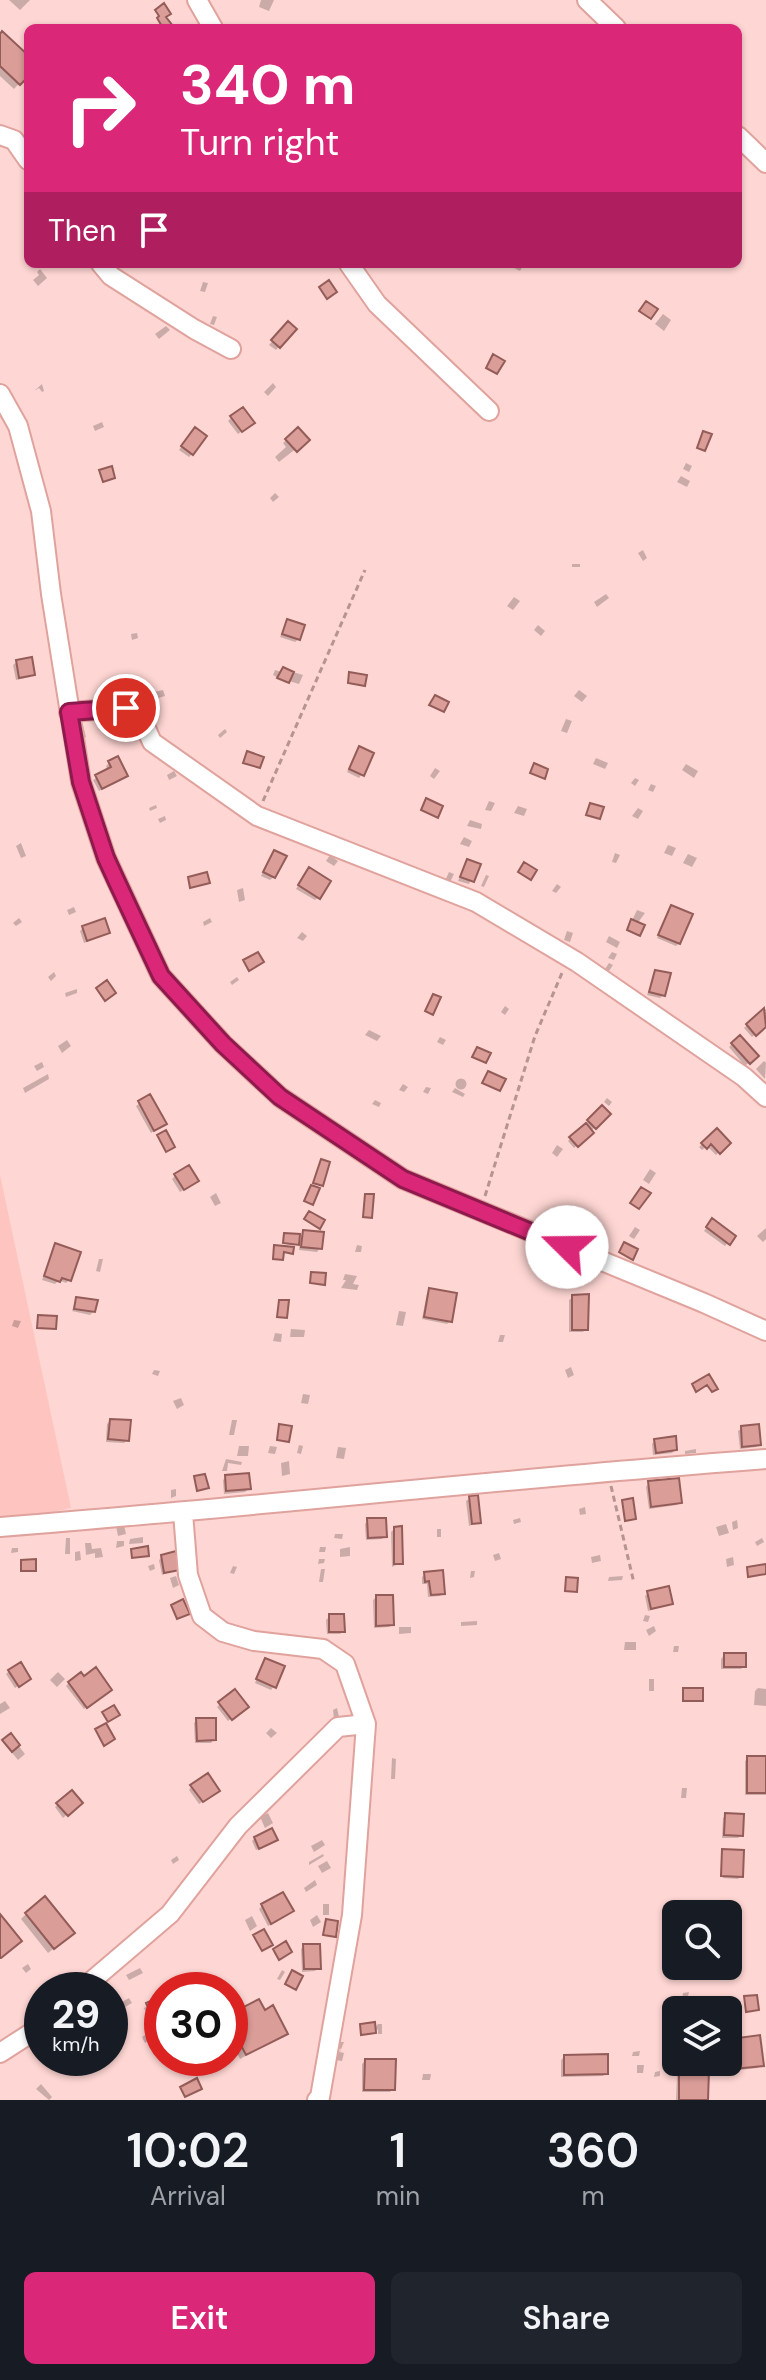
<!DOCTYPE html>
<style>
body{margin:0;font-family:"DM Sans",sans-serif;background:#20242c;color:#f1f3f6;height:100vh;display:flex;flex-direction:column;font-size:30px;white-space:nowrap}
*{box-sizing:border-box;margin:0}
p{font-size:26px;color:#9ea1a6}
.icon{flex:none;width:44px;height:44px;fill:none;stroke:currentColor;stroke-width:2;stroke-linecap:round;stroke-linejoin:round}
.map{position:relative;height:2100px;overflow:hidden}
.drawer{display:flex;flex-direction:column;background:#171b24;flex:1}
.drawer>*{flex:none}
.hud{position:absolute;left:24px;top:24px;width:718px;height:244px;border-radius:12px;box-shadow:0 2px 6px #0004;background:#db2777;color:#fff;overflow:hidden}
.fabs{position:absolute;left:662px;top:1900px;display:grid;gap:16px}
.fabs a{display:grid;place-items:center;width:80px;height:80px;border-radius:12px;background:#171b24;box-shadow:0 2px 6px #0004;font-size:40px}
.speed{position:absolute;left:24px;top:1972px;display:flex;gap:16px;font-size:40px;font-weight:700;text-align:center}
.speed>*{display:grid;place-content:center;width:104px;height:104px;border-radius:50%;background:#171b24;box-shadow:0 2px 6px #0004;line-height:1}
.speed small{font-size:20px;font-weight:400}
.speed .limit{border:12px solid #d22;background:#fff;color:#111}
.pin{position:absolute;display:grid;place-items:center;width:68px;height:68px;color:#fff;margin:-34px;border:4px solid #fff;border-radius:50%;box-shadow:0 2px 8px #0007}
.me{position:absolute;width:88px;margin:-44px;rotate:292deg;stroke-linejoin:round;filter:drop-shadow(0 0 6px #0008)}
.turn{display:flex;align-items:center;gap:28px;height:168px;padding:0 24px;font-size:36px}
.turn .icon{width:104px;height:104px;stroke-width:2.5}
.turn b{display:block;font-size:56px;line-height:68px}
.then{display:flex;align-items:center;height:76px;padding:0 24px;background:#0003;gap:16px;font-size:30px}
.eta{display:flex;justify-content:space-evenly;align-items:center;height:136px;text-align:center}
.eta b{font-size:48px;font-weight:600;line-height:56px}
.button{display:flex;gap:16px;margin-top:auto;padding:16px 24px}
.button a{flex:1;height:92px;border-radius:12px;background:#db2777;color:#fff;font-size:32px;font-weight:600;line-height:92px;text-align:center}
.button a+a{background:#20242c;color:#f1f3f6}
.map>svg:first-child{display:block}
.built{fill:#fec4bf}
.shadow{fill:#0003}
.building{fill:#db9d98;stroke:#945c58;stroke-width:2}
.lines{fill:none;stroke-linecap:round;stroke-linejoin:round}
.street-casing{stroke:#e0a29d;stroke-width:22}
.path{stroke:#b69491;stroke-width:3;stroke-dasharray:6 4;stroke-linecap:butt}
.street{stroke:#fff;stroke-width:18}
.route-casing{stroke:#8e194d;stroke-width:20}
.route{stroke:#db2777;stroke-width:14}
</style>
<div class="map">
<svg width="766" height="2100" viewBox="0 0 766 2100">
<rect width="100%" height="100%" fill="#fed6d3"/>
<path class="built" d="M0,1175L71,1508L0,1523Z"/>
<path class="shadow" d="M9,0H30L20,10Z
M261,0H274L269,11L259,7Z
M2,34L28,58L23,65L28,70V74L14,89L0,76V36Z
M513,264H524L520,271L512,267Z
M40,269L47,278L38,286L33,280L39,275L37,272Z
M203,282L208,283L205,292L200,291Z
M663,314L671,320L664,331L655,324Z
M213,316L217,317L214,325L210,324Z
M288,324L294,329L276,350L269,345Z
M166,326L170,330L159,339L155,334Z
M273,383L276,387L268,396L264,392Z
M42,384L44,391L42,392L39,388L34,391Z
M231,418L249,426L238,434L228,421Z
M102,422L104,427L95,431L93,426Z
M298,430L307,440L279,462L275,457L286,447L283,443Z
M192,432V454L189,457L179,450Z
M686,463L692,466L689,472L683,469Z
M681,476L690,481L687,487L677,482Z
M275,493L279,497L273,502L270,498Z
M643,550L647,558L643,561L638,553Z
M572,564H580V567H572Z
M606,594L609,598L597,607L594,602Z
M514,597L520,601L513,610L507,606Z
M288,621L299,639L295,642L280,637Z
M538,625L545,631L541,636L534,630Z
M137,633L138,638L132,640L131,634Z
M17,662L33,674L30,677L16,680L13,665Z
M283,669L303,675L299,684L289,681L287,683L273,675L275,670L281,672Z
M163,690L165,696L155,699L154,692Z
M579,690L587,696L582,702L574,696Z
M566,719L572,721L567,733L561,731Z
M83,725L86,737L80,739L78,726Z
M225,729L227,732L220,738L218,735Z
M359,749L362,774L359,778L347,772Z
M596,758L608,763L605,769L593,764Z
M109,763L126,776L99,791L93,780L108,771L106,766Z
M686,764L698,771L694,778L682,770Z
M435,768L440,771L434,779L430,776Z
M174,771L177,776L169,780L167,775Z
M635,778L639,780L635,786L631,783Z
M651,784L656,786L653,792L648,790Z
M489,801L495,803L491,811L485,810Z
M156,805L157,808L150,811L149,808Z
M518,806L527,809L524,816L514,813Z
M638,808L643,811L638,819L632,816Z
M165,816L166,820L160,823L158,819Z
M470,820L482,824L481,829L467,826Z
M464,837L472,841L469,847L460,844Z
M21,843L26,856L21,858L16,846Z
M668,845L676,848L672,856L664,853Z
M615,853L620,855L616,863L612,862Z
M688,854L697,858L692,867L683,863Z
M272,855L274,877L270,880L261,876Z
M330,855L338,861L334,866L326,861Z
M467,862L478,865L469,884L458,881Z
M449,872L454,874L449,884L444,883Z
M306,873L319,897L315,900L296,889Z
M486,875L489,876L484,887L481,886Z
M557,884L561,887L556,893L552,891Z
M243,888L245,900L239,902L237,890Z
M74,907L76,912L69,915L67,910Z
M672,907L679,943L676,946L657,938Z
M637,910L645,913L637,924L638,936L627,931Z
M19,918L22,922L16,926L13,923Z
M210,918L212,922L204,926L203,922Z
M83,928L108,933L84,943L80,931Z
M567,931L573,933L570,942L564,940Z
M302,932L307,936L303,941L297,938Z
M609,936L620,942L617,948L606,942Z
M612,952L617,954L614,960L608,958Z
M609,963L613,965L609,971L605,969Z
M54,972L56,976L51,981L48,977Z
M656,972L663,995L660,998L647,995Z
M237,977L239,980L232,985L230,982Z
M77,989V993L66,997L65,993Z
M505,1006L509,1009L505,1015L501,1012Z
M766,1009V1025L752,1037L744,1028Z
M369,1030L381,1036L377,1041L365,1035Z
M440,1037L446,1040L443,1045L437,1042Z
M740,1037L756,1056L745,1066L729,1047Z
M67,1040L71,1046L62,1053L58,1046Z
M764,1061L766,1063L765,1079L756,1069Z
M42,1062L44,1067L37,1071L34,1066Z
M48,1074L49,1079L25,1093L23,1088Z
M455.5 1084a5.5 5.5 0 1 1 11 0a5.5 5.5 0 1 1-11 0Z
M403,1084L408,1087L404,1092L399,1090Z
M426,1087L431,1088L428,1094L423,1092Z
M455,1088L465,1094L463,1097L452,1092Z
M149,1097L164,1124L151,1133L136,1106Z
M607,1098L612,1102L609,1106L604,1102Z
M375,1100L381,1103L379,1107L372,1104Z
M602,1107L608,1114L574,1148L568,1141Z
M717,1130L728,1143L716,1155L707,1146L702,1150L699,1147Z
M557,1145L563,1149L557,1157L552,1153Z
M650,1169L656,1173L649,1184L643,1180Z
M175,1176L193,1184L180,1192L172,1179Z
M216,1193L221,1203L215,1206L210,1197Z
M709,1224L733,1237L725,1246L704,1231Z
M635,1227L640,1230L634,1239L629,1236Z
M766,1228V1239L763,1242L757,1236Z
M303,1232L320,1248L317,1252L299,1250L300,1241L296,1245L283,1244L285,1235L300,1236Z
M357,1245L362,1246L361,1252H355Z
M55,1246L69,1280L66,1283L59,1280L55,1284L42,1280Z
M99,1259H103L100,1272L96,1271Z
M345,1274L357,1276L353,1284L359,1285L357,1290L341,1288L346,1280H343Z
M430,1290L450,1321L447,1324L422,1319L427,1293Z
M573,1297L586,1329L583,1332H569V1300Z
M76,1299L94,1311L90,1315L72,1311Z
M399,1311L406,1312L403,1326L396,1325Z
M14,1320L21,1321L18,1328L12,1326Z
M291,1329L305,1330L304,1337H290Z
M275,1333L282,1334L281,1342L273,1341Z
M500,1335H505L503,1342H498Z
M571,1367L574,1375L568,1378L565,1370Z
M154,1370L160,1371L158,1376L152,1374Z
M303,1394L310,1395L308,1404L301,1403Z
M181,1398L184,1405L177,1409L173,1401Z
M232,1420H237L234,1435H229Z
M110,1421L128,1440L124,1443L106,1442L107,1424Z
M742,1428L759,1444L756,1447L740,1449L738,1431Z
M655,1440L675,1450L672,1453L653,1455L652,1444Z
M299,1445L303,1446L301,1454L297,1453Z
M249,1446L248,1456H237L239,1446Z
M270,1446L277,1447L275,1454L268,1453Z
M338,1447L346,1448L344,1459L336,1458Z
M696,1449V1453L685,1454V1451Z
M226,1459L242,1462L241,1465L228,1463L227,1471H222Z
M289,1461L290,1474L282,1476L281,1463Z
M226,1477L249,1488L245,1492L224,1494L223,1480Z
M649,1483L680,1502L677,1505L649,1509L646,1487Z
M176,1489V1496L171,1498V1490Z
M470,1498L479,1522L469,1526L466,1501Z
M585,1507L586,1514L580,1515L579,1509Z
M520,1518L521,1522L514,1524L513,1520Z
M368,1520L385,1536L382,1539L366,1540L365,1524Z
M737,1520L738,1528L733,1530L732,1522Z
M726,1524L729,1533L719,1536L716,1527Z
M124,1525L126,1534L118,1536L116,1526Z
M394,1529L401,1563L392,1567L391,1532Z
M437,1529H441V1537H437Z
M343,1534L342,1539L334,1538L335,1534Z
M143,1537V1543L129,1544L130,1539Z
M66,1538H70V1554H65Z
M762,1538L764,1542L757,1546L755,1542Z
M117,1541H124V1546L116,1548Z
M85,1543H91L92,1549L101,1548L103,1557L95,1558V1553L86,1555Z
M326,1547L325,1552H319L320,1547Z
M350,1547V1556L340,1557V1549Z
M12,1548H18V1552L11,1553Z
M80,1551L81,1560L75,1561V1552Z
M499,1553L501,1559L495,1561L493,1555Z
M600,1555L601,1561L592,1563L591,1557Z
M162,1557L177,1569L162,1575L159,1560Z
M733,1557L734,1565L727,1567L726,1559Z
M325,1559L324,1563L318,1564L319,1559Z
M154,1564L155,1569L150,1571L148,1566Z
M233,1566L237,1567L234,1574L230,1573Z
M321,1569H325L323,1582H319Z
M471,1571H475L474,1577L470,1578Z
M425,1574L443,1593L440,1596L428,1597L427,1584H422V1577Z
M176,1576L179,1585L173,1588L170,1578Z
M623,1576L622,1580L608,1581L609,1577Z
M648,1593L671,1603L648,1611L645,1596Z
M376,1597L392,1624L389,1627L374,1628L373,1600Z
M645,1615L650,1616L648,1622L643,1621Z
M330,1616L343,1631L340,1634H327L326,1620Z
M477,1621V1625L461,1626V1622Z
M654,1626L656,1631L649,1636L646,1630Z
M399,1627H411V1633L399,1634Z
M625,1642H636V1650H624Z
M679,1646L678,1652H673L674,1646Z
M724,1655L744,1666L741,1669H721V1659Z
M263,1664L274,1686L271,1690L255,1683Z
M9,1671L25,1682L15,1688L6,1674Z
M58,1672L65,1679L57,1687L50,1680Z
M649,1679H654V1691H649Z
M69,1683L107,1692L84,1709L66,1686Z
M758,1688L766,1689V1706L754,1705L755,1691Z
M5,1701L10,1708L0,1714V1704Z
M220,1704L243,1710L228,1721L217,1707Z
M337,1708L339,1717L334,1719L333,1710Z
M197,1720L214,1739L211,1743H195L194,1723Z
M271,1728L277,1733L271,1738L266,1733Z
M11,1736L25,1754L18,1760L3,1742Z
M392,1758L396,1759L395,1779H391Z
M748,1758H766V1795H745V1761Z
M192,1786L215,1794L199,1804L189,1790Z
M682,1788H687L686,1798H681Z
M71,1793L80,1803L63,1818L55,1807Z
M268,1813L273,1823L265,1828L260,1817Z
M726,1815L741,1835L738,1838H722L723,1818Z
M255,1838L272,1843L256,1850L252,1841Z
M322,1840L325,1845L314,1852L311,1846Z
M724,1851L741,1876L738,1879L723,1878Z
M323,1854L324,1856L309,1865V1862Z
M177,1856L179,1860L173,1864L171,1860Z
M327,1861L331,1868L322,1873L318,1866Z
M315,1880L317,1885L306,1892L304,1888Z
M323,1904H329V1915H323Z
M262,1906L288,1914L268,1926L259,1909Z
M26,1914L67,1938L48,1953L21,1919Z
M317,1915L321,1922L313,1927L310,1920Z
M252,1916L257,1926L250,1931L245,1920Z
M304,1946L318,1968L315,1971L302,1972L301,1949Z
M28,1964L31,1969L26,1973L22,1968Z
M140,1968L143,1973L129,1980L126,1975Z
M282,1970L285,1972L280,1980L277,1979Z
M689,1992L687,2000H682L683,1993Z
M129,1998L132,2003L125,2007L122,2002Z
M162,1998V2026L153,2030L144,2008Z
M715,1999L716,2010H705L704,2001Z
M724 2006a6 6 0 1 1 12 0a6 6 0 1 1-12 0Z
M264,2012L286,2033L240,2059L230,2039V2016Z
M378,2024H382V2034H378V2029L373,2034L361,2035V2026L374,2029Z
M148,2033L152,2038L145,2043L142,2037Z
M731,2041L761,2065L758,2068L731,2071L728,2048Z
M339,2042H344L340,2052L344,2053L342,2061L335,2060L341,2049L338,2048Z
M640,2051L639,2056H632L633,2052Z
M564,2057L606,2073L603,2076L561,2077V2060Z
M365,2061L393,2089L390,2092H362V2064Z
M637,2065H644L643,2073H637Z
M660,2071V2076L654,2077L655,2072Z
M680,2072L706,2100H676L677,2075Z
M431,2074L430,2080H422L423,2074Z
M41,2084L52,2097L49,2100L36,2089Z"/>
<path class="building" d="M164,3L171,14L166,17L173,26L170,28H163L157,18L159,16L155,10Z
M2,31L28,55L26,65L28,77L20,85L0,66V34Z
M329,280L337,292L327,299L319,287Z
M646,301L658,309L651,319L639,311Z
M288,321L297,329L280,348L271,340Z
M493,354L505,361L497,374L486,368Z
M243,407L255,423L242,432L230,416Z
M195,427L207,436L193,455L181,446Z
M298,427L310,440L297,452L285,439Z
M703,431L712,434L705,451L697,448Z
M112,466L115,478L103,482L99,470Z
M287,619L305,625L300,640L282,634Z
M32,657L35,675L19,678L16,660Z
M283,667L294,672L289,683L277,678Z
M349,672L367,675L365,686L348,683Z
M435,695L449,702L444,712L429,705Z
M359,746L374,753L364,776L349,769Z
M247,751L264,757L260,768L243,763Z
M118,756L128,776L102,789L95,775L111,767L108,761Z
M534,763L548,769L545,779L530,773Z
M426,798L443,806L438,818L421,810Z
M590,803L604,807L600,819L586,815Z
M274,850L287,856L275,878L263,872Z
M467,859L481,864L474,882L460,877Z
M524,862L537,870L531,880L518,872Z
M309,867L331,881L320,899L298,885Z
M207,872L210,883L190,888L188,877Z
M671,905L693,914L680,944L658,935Z
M105,918L110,933L87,941L82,926Z
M631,919L645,925L640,936L627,930Z
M258,952L264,962L249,971L243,960Z
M655,970L671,973L665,996L649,992Z
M107,980L116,993L105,1001L96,988Z
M433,994L441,997L433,1015L425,1011Z
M764,1008L766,1027L756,1036L746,1024Z
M740,1035L759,1056L750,1064L731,1043Z
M477,1047L491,1053L486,1063L472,1057Z
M488,1071L506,1079L500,1091L482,1083Z
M150,1094L167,1124L154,1131L138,1101Z
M602,1105L611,1114L596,1129L587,1120Z
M586,1123L594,1133L578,1147L569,1137Z
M717,1128L731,1143L720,1154L711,1144L707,1149L701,1143Z
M166,1130L175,1147L166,1152L157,1135Z
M321,1159L330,1162L323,1186L313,1183Z
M189,1165L199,1181L184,1190L174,1174Z
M311,1185L320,1188L313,1205L304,1201Z
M641,1187L651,1193L639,1209L630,1203Z
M365,1194H374L372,1218L363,1217Z
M309,1211L325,1220L320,1229L304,1219Z
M712,1218L736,1236L730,1245L706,1227Z
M303,1230L324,1232L322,1249L301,1247Z
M284,1233L300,1234L299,1245L283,1243Z
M624,1242L638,1249L633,1260L619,1252Z
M55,1243L81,1252L71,1281L62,1278L60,1282L44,1276Z
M274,1245L294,1247L293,1254L284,1252L283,1260L273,1259Z
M311,1272L326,1273L325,1285L310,1283Z
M429,1288L457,1293L452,1322L424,1317Z
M589,1294L588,1330H572V1295Z
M76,1297L98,1300L95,1312L74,1309Z
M279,1300H289L287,1318L277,1317Z
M38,1315L57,1316L56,1329L37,1328Z
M709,1374L718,1389L712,1392L707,1385L696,1392L692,1384Z
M110,1419L131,1420L129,1441L108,1439Z
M279,1424L292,1426L289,1442L277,1440Z
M759,1424L761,1445L742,1447L741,1426Z
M676,1436L677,1450L656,1453L654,1439Z
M249,1473L251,1489L226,1491L225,1475Z
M205,1474L209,1488L197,1491L194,1476Z
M679,1478L682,1503L651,1507L648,1481Z
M478,1495L481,1523L472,1524L469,1496Z
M633,1498L636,1519L625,1521L622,1500Z
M367,1518H386L387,1537L368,1538Z
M402,1526L403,1564H394V1527Z
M148,1546L149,1556L132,1558L131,1549Z
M176,1551L180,1570L164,1573L161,1555Z
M36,1559V1571H21V1560Z
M766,1564V1574L748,1577L747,1567Z
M443,1570L445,1594L431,1595L429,1581L425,1582L424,1572Z
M566,1577L578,1578L577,1592L565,1591Z
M669,1586L673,1604L651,1609L647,1591Z
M376,1595H393L394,1625L376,1626Z
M183,1599L190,1614L177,1619L171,1605Z
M329,1614H344L345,1632H329Z
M724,1653H746V1667H724Z
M265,1658L285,1666L276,1688L256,1679Z
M21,1662L31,1679L19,1687L8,1670Z
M96,1667L112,1690L87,1708L68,1682L81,1672L84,1676Z
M683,1688H703V1701H683Z
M235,1689L249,1707L232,1720L218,1702Z
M114,1705L120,1715L108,1722L102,1712Z
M196,1718H216V1740L197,1741Z
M106,1723L115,1739L104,1746L95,1729Z
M11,1733L20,1745L12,1752L2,1740Z
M747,1756H766V1793H747Z
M208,1773L220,1791L203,1802L190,1785Z
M72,1790L83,1803L68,1816L56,1803Z
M725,1813L744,1814L743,1836L724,1835Z
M272,1828L278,1840L259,1849L254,1837Z
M722,1849L744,1850L743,1877L721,1876Z
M283,1892L294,1911L271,1924L261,1904Z
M45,1896L75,1933L54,1949L25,1913Z
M0,1914L22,1941L1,1958H0Z
M326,1919L338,1921L336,1937L323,1935Z
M264,1929L273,1945L262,1951L253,1935Z
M286,1941L292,1952L279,1960L273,1949Z
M303,1944H320L321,1969H304Z
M292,1970L303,1976L296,1990L285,1984Z
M757,1995L759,2010L746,2012L744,1996Z
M162,1996V2026L157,2028L146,2003Z
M259,1999L265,2010L273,2005L288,2034L246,2055L230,2024V2014Z
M375,2022L376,2033L361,2035L360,2024Z
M760,2035L764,2066L733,2069L730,2039Z
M608,2054V2074L564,2075V2055Z
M365,2059H396L395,2090H364Z
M679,2070H709L708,2100H679Z
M197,2078L202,2089L185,2097L180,2087Z"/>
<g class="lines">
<defs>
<path id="street" d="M197,0L213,28
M587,0L616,28
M0,135L14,140L28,160
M738,136L766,163
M101,264L111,276L194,329L231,349
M349,264L377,304L489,411
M0,394L18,426L41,511L51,594L81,782L106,858L161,976L223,1044L280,1097L403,1179L704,1303L766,1331
M69,712L126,708L141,717L152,742L257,816L476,902L577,962L744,1077L766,1097
M183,1513L188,1575L202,1616L223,1632L254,1641L323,1649L345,1664L366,1724L352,1915L320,2097L317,2100
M0,1527C256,1507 510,1478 766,1459
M81,1990L170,1914L238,1826L338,1727L366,1724
M0,2053L42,2026"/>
</defs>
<use href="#street" class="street-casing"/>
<path class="path" d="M263,801L365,570
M485,1196L535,1036L562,973
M611,1486L634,1583"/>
<use href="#street" class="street"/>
</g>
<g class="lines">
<defs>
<path id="route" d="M126,708L69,712L81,782L106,858L117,882L161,976L223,1044L280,1097L403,1179L567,1247"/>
</defs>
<use href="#route" class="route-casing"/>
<use href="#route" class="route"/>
</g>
</svg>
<div class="fabs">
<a><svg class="icon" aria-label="search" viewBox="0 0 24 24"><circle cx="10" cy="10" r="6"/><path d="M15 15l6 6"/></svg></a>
<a><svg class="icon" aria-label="layers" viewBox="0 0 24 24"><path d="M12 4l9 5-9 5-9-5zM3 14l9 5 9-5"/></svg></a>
</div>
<div class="speed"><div>29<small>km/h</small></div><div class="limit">30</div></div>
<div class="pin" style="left:126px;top:708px;background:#d93025"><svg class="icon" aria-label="arrive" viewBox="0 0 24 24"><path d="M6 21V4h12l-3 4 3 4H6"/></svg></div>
<svg class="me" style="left:567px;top:1247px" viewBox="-20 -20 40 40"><circle r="19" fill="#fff"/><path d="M0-13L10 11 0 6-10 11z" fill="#db2777"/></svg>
<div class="hud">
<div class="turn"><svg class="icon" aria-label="right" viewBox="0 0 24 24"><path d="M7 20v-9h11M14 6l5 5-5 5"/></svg><div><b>340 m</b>Turn right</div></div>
<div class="then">Then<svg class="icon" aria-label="arrive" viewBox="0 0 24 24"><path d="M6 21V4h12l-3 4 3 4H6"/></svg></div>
</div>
</div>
<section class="drawer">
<div class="eta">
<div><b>10:02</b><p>Arrival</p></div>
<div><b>1</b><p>min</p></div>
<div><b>360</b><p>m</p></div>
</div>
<div class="button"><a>Exit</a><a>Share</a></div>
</section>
